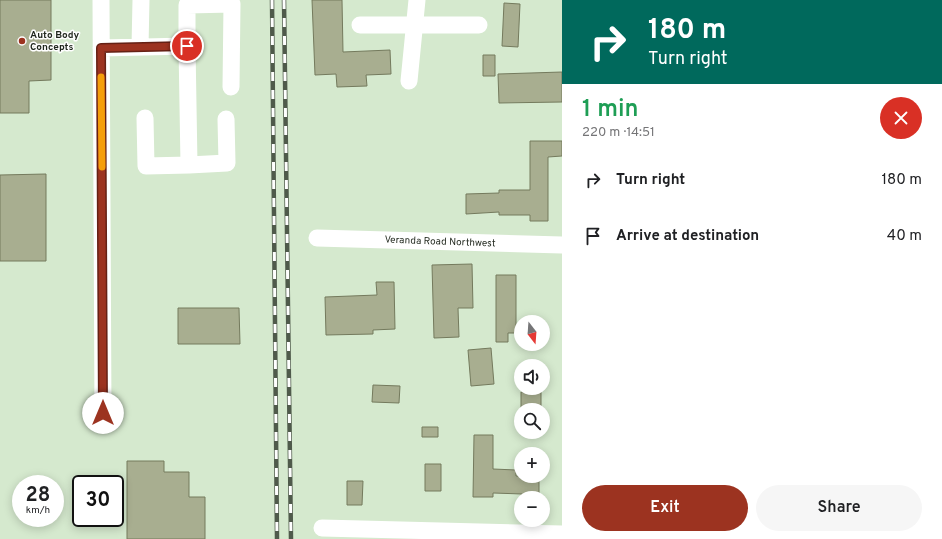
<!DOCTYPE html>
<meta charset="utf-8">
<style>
body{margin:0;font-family:Overpass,sans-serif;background:#f6f6f6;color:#202124;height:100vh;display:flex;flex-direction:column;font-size:15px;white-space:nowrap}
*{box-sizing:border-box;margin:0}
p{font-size:13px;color:#757577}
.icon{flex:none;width:22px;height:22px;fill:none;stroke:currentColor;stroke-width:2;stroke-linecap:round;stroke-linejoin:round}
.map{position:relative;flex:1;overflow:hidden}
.sheet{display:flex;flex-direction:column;background:#fff;width:380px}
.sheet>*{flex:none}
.top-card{background:#00695c;color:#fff;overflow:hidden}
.needle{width:26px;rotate:163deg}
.fabs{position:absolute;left:514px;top:315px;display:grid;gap:8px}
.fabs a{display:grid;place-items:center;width:36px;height:36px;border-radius:50%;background:#fff;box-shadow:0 2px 10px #0003;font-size:20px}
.speed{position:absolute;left:12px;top:475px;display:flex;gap:8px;font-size:20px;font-weight:700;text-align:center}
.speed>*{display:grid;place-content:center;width:52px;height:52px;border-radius:50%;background:#fff;box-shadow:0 2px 10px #0003;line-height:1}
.speed small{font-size:10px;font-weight:400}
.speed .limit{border:2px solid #111;border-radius:6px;background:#fff;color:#111}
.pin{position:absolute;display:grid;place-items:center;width:34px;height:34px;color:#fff;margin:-17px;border:2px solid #fff;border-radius:50%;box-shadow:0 1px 4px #0007}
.me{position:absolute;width:44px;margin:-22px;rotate:0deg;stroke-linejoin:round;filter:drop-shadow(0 0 3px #0008)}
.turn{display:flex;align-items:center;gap:14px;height:84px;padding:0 20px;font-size:18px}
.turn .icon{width:52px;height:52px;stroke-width:2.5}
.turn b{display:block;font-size:28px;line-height:34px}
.round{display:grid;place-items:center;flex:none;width:42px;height:42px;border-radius:21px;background:#f6f6f6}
.summary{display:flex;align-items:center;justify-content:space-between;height:68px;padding:0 20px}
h1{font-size:24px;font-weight:600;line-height:30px;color:#1e9e55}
.cta{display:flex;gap:8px;margin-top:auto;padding:8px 20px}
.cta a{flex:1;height:46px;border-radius:24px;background:#9c3320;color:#fff;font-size:16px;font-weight:600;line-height:46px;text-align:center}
.cta a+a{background:#f6f6f6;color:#202124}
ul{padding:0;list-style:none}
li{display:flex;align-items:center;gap:12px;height:56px;padding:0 20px}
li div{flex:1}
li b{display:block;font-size:15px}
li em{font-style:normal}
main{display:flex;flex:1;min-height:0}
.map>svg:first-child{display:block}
.building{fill:#a8ae90;stroke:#747a5d}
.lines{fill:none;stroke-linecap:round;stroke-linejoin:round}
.minor{stroke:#fff;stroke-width:17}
.rail-casing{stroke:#4f5a4b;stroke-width:4.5}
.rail{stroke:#fff;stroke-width:3;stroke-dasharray:9;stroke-linecap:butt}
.route-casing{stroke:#652115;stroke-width:10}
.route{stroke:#9c3320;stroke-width:7}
.slow{stroke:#f59e0b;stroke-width:7}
.poi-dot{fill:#9c3320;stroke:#fff;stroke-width:1.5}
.labels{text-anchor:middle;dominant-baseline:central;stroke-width:3;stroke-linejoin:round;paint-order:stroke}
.poi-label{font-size:10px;font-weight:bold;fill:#1f261c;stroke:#fff;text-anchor:start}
.street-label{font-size:10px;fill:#1f261c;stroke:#fff}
</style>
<main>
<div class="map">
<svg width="562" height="539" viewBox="0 0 562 539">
<rect width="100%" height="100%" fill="#d5e9ce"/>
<path class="building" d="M0,0H51V80L29,81V113H0Z
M312,0H342L343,52L390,50L391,74L366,75L367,86L337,87L336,74L315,75Z
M504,3L520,4L518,47L502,46Z
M483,55H495V76H483Z
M562,72V102L499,103L498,74Z
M530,141H562V156L548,157V221H530V215H499V212L466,214V194L499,193V190H530Z
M46,174V261H0V175Z
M472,264L473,308H458L459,337L434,338L432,265Z
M496,275H516V333H508V342H496Z
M376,282H394L395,329L373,330V334L326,335L325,297L377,295Z
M178,308H239L240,344H178Z
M491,348L494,384L471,386L468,350Z
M373,385L400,386L399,403L372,402Z
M521,392H541V410H521Z
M422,427H438V437H422Z
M474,435H493V469L516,470V476H539V497L522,496V494L493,493V497H473Z
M127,461H164V472H189V497H205V539H127Z
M425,464H441V491H425Z
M347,481H363L362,505H347Z"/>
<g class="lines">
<path class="minor" d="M101,0L103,413
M360,25H479
M187,46V5L232,4L231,87
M140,47L141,0
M101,48L187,46L189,165L146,166L145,118
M409,81L417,0
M189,165L227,163L226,119
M317,238L562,245
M322,528L562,534"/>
<defs>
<path id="rail" d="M272,0L277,539
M284,0L291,539"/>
</defs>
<use href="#rail" class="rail-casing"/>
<use href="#rail" class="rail"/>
</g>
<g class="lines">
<defs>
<path id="route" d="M103,413L101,48L187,46"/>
</defs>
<use href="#route" class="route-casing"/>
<use href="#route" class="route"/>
<path class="slow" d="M101,77L102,167"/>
</g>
<circle class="poi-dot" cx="22" cy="41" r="4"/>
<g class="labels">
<g class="poi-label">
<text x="30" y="35">Auto Body<tspan x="30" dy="12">Concepts</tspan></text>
</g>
<g class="street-label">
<text transform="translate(440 242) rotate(2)">Veranda Road Northwest</text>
</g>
</g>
</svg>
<div class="fabs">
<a><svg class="needle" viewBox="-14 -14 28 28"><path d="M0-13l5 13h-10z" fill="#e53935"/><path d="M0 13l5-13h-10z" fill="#757577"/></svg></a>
<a><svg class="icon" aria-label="sound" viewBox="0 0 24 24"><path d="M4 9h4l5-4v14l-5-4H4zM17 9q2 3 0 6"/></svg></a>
<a><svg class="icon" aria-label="search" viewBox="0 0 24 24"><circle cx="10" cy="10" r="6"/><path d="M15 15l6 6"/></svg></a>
<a>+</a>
<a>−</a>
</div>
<div class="speed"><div>28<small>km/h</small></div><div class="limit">30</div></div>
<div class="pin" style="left:187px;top:46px;background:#d93025"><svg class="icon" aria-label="arrive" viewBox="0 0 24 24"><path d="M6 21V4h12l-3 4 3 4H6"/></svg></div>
<svg class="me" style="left:103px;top:413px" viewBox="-20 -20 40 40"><circle r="19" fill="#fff"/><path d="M0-13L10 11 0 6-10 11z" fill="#9c3320"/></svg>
</div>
<section class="sheet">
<div class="top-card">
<div class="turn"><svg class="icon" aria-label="right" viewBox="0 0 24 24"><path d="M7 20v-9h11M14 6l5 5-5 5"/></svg><div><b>180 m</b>Turn right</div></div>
</div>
<div class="summary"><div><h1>1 min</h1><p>220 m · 14:51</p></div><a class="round" style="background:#d93025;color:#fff"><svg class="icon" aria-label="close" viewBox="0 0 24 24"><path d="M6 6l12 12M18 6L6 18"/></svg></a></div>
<ul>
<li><svg class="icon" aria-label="right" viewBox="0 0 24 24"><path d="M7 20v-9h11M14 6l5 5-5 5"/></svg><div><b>Turn right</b></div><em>180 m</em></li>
<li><svg class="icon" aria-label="arrive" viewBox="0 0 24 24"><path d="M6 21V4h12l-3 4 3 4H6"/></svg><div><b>Arrive at destination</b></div><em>40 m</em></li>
</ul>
<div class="cta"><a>Exit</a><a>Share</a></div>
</section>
</main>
